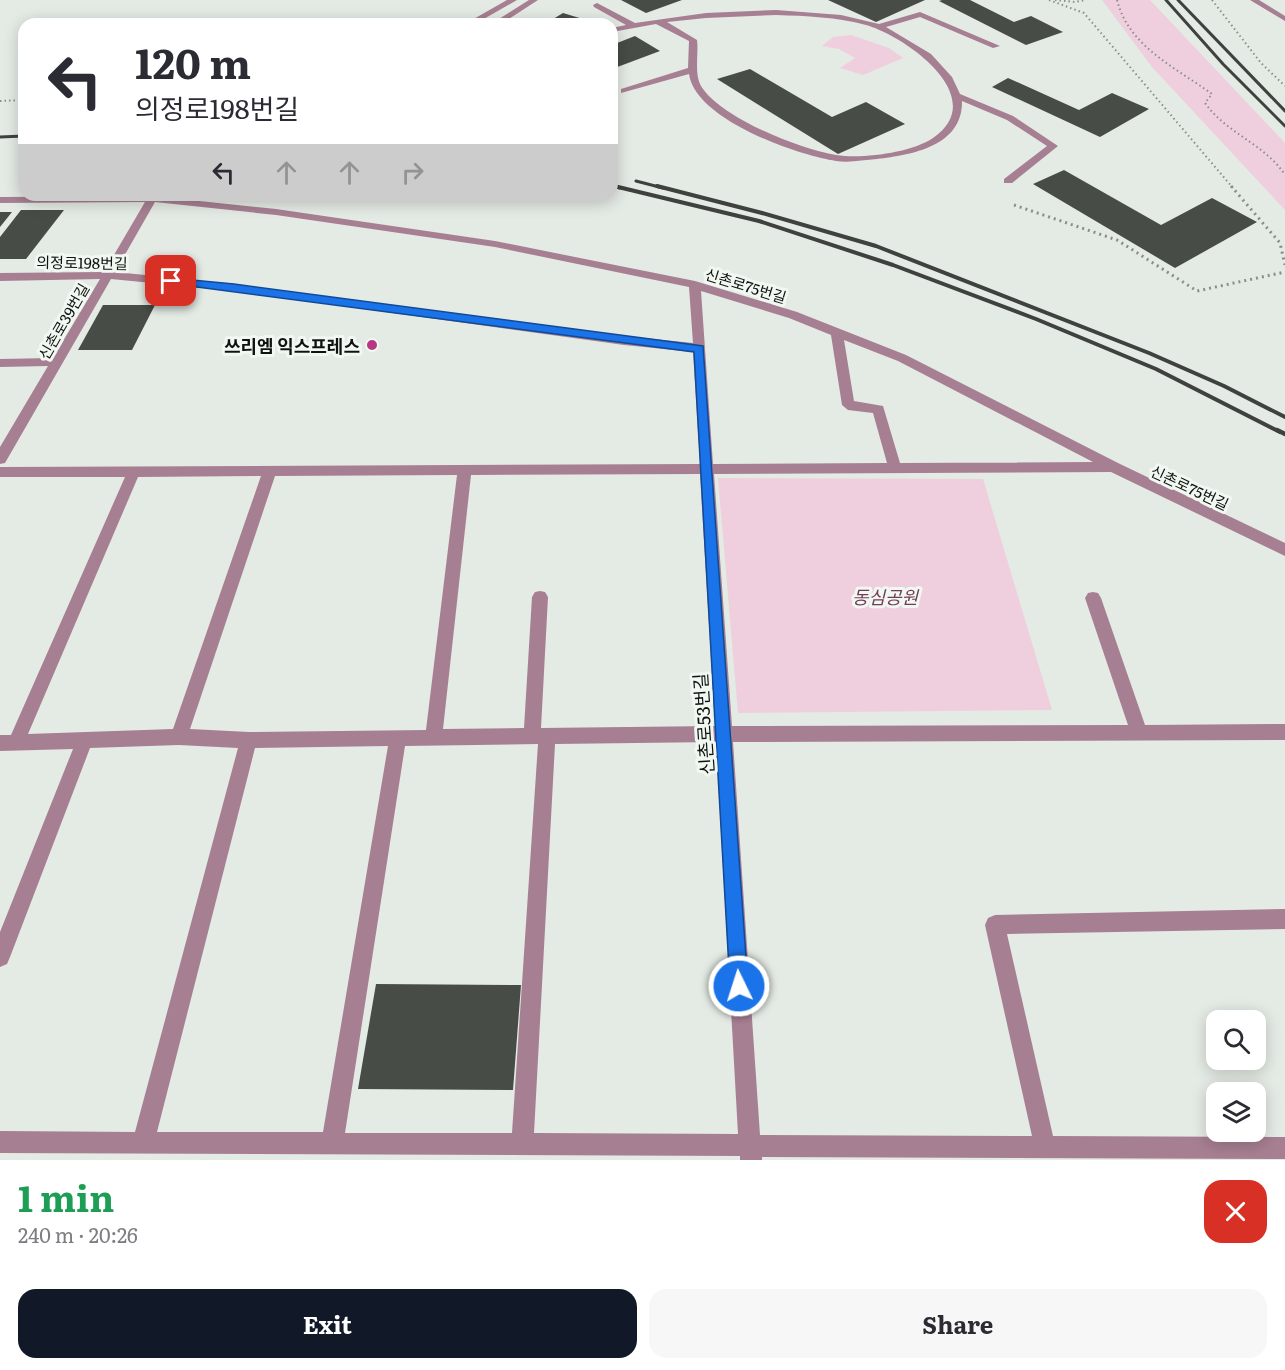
<!DOCTYPE html>
<meta charset="utf-8">
<style>
body{margin:0;font-family:Literata,"Noto Sans KR",serif;background:#f7f7f7;color:#2b2b33;height:100vh;display:flex;flex-direction:column;font-size:22px;white-space:nowrap}
*{box-sizing:border-box;margin:0}
p{font-size:20px;color:#7c7c81}
.icon{flex:none;width:33px;height:33px;fill:none;stroke:currentColor;stroke-width:2;stroke-linecap:round;stroke-linejoin:round}
.map{position:relative;height:1160px;overflow:hidden}
.panel{display:flex;flex-direction:column;background:#fff;flex:1}
.panel>*{flex:none}
.guide{position:absolute;left:18px;top:18px;width:600px;height:183px;border-radius:18px;box-shadow:0 3px 15px #0003;background:#fff;color:#2b2b33;overflow:hidden}
.tools{position:absolute;left:1206px;top:1010px;display:grid;gap:12px}
.tools a{display:grid;place-items:center;width:60px;height:60px;border-radius:12px;background:#fff;box-shadow:0 3px 15px #0003;font-size:30px}
.pin{position:absolute;display:grid;place-items:center;width:51px;height:51px;color:#fff;margin:-26px;border-radius:12px;box-shadow:0 3px 9px #0006}
.me{position:absolute;width:66px;margin:-33px;rotate:356deg;stroke-linejoin:round;filter:drop-shadow(0 0 4px #0008)}
.turn{display:flex;align-items:center;gap:21px;height:126px;padding:0 18px;font-size:27px}
.turn .icon{width:78px;height:78px;stroke-width:2.5}
.turn b{display:block;font-size:42px;line-height:51px}
.lanes{display:flex;align-items:center;height:57px;padding:0 18px;background:#0003;justify-content:center;gap:30px;direction:ltr}
.lanes .off{opacity:.35}
.round{display:grid;place-items:center;flex:none;width:63px;height:63px;border-radius:18px;background:#f7f7f7}
.headline{display:flex;align-items:center;justify-content:space-between;height:102px;padding:0 18px}
h1{font-size:36px;font-weight:700;line-height:45px;color:#1e9e55}
.action{display:flex;gap:12px;margin-top:auto;padding:12px 18px}
.action a{flex:1;height:69px;border-radius:18px;background:#111827;color:#fff;font-size:24px;font-weight:700;line-height:69px;text-align:center}
.action a+a{background:#f7f7f7;color:#2b2b33}
.map>svg:first-child{display:block}
.green{fill:#efcfde}
.building{fill:#474c47}
.lines{fill:none;stroke-linecap:round;stroke-linejoin:round}
.path-far1{stroke:#8a8e8a;stroke-width:2;stroke-dasharray:1.5 3;stroke-linecap:butt}
.path{stroke:#8a8e8a;stroke-width:3;stroke-dasharray:2 4;stroke-linecap:butt}
.minor{fill:#a77f92;fill-rule:evenodd}
.rail-far2{stroke:#3e413e;stroke-width:3}
.rail-far1{stroke:#3e413e;stroke-width:4}
.rail{stroke:#3e413e;stroke-width:4.5}
.route{fill:#1a73e8;stroke:#114b97;stroke-width:1.5}
.poi-dot{fill:#b73784;stroke:#f1f8f1;stroke-width:2}
.labels{text-anchor:middle;dominant-baseline:central;stroke-width:6;stroke-linejoin:round;paint-order:stroke}
.far-street-label{font-size:15px;fill:#101210;stroke:#f1f8f1}
.poi-label{font-size:18px;font-weight:bold;fill:#101210;stroke:#f1f8f1;text-anchor:end}
.park-label{font-size:18px;font-style:italic;fill:#75395a;stroke:#f1f8f1}
.street-label{font-size:18px;fill:#101210;stroke:#f1f8f1}
</style>
<div class="map">
<svg width="1285" height="1160" viewBox="0 0 1285 1160">
<rect width="100%" height="100%" fill="#e4eae4"/>
<path class="green" d="M1102,0H1150L1285,143V210L1152,67Z
M851,35L889,48L903,58L863,75L840,68L855,58L839,49L822,46L833,37Z
M718,478L983,479L1052,710L738,713Z"/>
<path class="building" d="M621,0H682L646,13Z
M828,0H925L876,22Z
M942,0H970L1014,22L1031,16L1063,32L1026,45L939,1Z
M563,13L596,23V24H545Z
M635,36L660,51L612,69V45Z
M750,69L832,117L866,102L905,124L838,154L717,79Z
M1008,78L1079,110L1112,93L1149,109L1100,137L992,87Z
M1064,170L1161,225L1212,198L1257,222L1175,268L1033,184Z
M21,210H64L26,259H0V237Z
M0,212H12L0,227Z
M103,305H155L132,350H78Z
M376,984L521,985L513,1090L358,1089Z"/>
<g class="lines">
<path class="path-far1" d="M1049,0L1084,13L1233,188
M1055,0L1075,2L1085,0
M1117,0C1129,47 1175,67 1212,94L1205,103C1227,134 1265,144 1285,175
M1212,0L1261,63L1285,86
M0,101L24,100"/>
<path class="path" d="M1231,186L1280,243L1285,265
M1014,205L1117,240L1197,291L1285,272"/>
<path class="minor" d="M507,0H517L475,24H465Z
M529,0H538L501,24H491Z
M1250,0H1259L1285,16V21Z
M597,3L635,23L706,13L776,10L841,15L879,24L920,12L1000,46L993,48L920,17L886,27L931,54L952,77L960,94L1013,116L1058,146L1012,183H1004V179L1047,146L1007,120L962,101C963,146 912,155 877,159C863,160 850,163 836,161C796,155 695,119 689,74L621,93V89L688,68L689,41L656,24L612,32V28L626,25L594,7L593,5ZM776,15C806,16 837,17 866,25C905,36 992,97 933,138C911,153 862,159 836,155C799,149 725,119 703,89C693,76 699,55 697,40L667,22L706,18Z
M340,20L350,22L351,24H337L336,22Z
M152,196L276,209L495,241L695,281L797,312L906,355L1118,463L1285,543V556L1111,472L714,474L732,726L1128,725L1085,598L1088,593L1093,592L1098,593L1101,598L1145,725L1285,724V740L733,742L760,1135L1032,1136L985,925L988,918L995,915L1285,909V929L1007,934L1053,1136L1285,1137V1159L762,1157V1160H740V1156L0,1153V1131L135,1132L238,748L179,745L90,748L10,957L7,964L0,967V932L73,749L0,751V735H11L125,477H0V467L700,464L693,352L624,345L234,291L111,279L5,463L0,464V447L48,366L0,367V359L53,358L100,279L0,281V273L104,272L145,202L0,203V197ZM155,202L276,215L495,247L689,287L693,343C500,325 308,290 115,272ZM701,291L789,318L831,335L842,405L848,410L873,413L887,463L713,464ZM844,340L898,361L1093,462L900,463L883,406L854,401ZM700,474L715,726L541,728L548,597L545,592L540,591L535,592L532,597L524,728L443,729L471,475ZM457,475L426,730L249,732L190,729L275,476ZM261,476L173,729L28,734L138,477ZM716,742L738,1134L534,1133L555,744ZM538,744L512,1133H345L405,746ZM388,746L323,1132H157L255,748Z"/>
<path class="rail-far2" d="M1166,0L1223,64L1285,126
M1178,0L1285,111
M0,137L24,136
M636,181L663,188
M612,186L620,188"/>
<path class="rail-far1" d="M614,186L759,221L893,265L1036,319L1156,369L1280,432
M657,186L762,213L876,246L1149,353L1224,386L1285,417"/>
<path class="rail" d="M1277,430L1285,434"/>
</g>
<path class="route" d="M171,278L234,284L703,346L748,986L746,992L739,995L733,992L730,986L694,352L167,283V279Z"/>
<circle class="poi-dot" cx="372" cy="345" r="6"/>
<g class="labels">
<g class="far-street-label">
<text transform="translate(82 262) rotate(1)">의정로198번길</text>
<text transform="translate(746 285) rotate(17)">신촌로75번길</text>
<text transform="translate(63 321) rotate(-60)">신촌로39번길</text>
<text transform="translate(1190 487) rotate(25)">신촌로75번길</text>
</g>
<g class="poi-label">
<text x="360" y="345">쓰리엠 익스프레스</text>
</g>
<g class="park-label">
<text x="885" y="596">동심공원</text>
</g>
<g class="street-label">
<text transform="translate(703 724) rotate(-94)">신촌로53번길</text>
</g>
</g>
</svg>
<div class="tools">
<a><svg class="icon" aria-label="search" viewBox="0 0 24 24"><circle cx="10" cy="10" r="6"/><path d="M15 15l6 6"/></svg></a>
<a><svg class="icon" aria-label="layers" viewBox="0 0 24 24"><path d="M12 4l9 5-9 5-9-5zM3 14l9 5 9-5"/></svg></a>
</div>
<div class="pin" style="left:171px;top:281px;background:#d93025"><svg class="icon" aria-label="arrive" viewBox="0 0 24 24"><path d="M6 21V4h12l-3 4 3 4H6"/></svg></div>
<svg class="me" style="left:739px;top:986px" viewBox="-20 -20 40 40"><circle r="17" fill="#1a73e8" stroke="#fff" stroke-width="3"/><path d="M0-11L8 9 0 5-8 9z" fill="#fff"/></svg>
<div class="guide">
<div class="turn"><svg class="icon" aria-label="left" viewBox="0 0 24 24"><path d="M17 20v-9H6M10 6l-5 5 5 5"/></svg><div><b>120 m</b>의정로198번길</div></div>
<div class="lanes"><svg class="icon" aria-label="left" viewBox="0 0 24 24"><path d="M17 20v-9H6M10 6l-5 5 5 5"/></svg><svg class="icon off" aria-label="ahead" viewBox="0 0 24 24"><path d="M12 20V5M6 11l6-6 6 6"/></svg><svg class="icon off" aria-label="ahead" viewBox="0 0 24 24"><path d="M12 20V5M6 11l6-6 6 6"/></svg><svg class="icon off" aria-label="right" viewBox="0 0 24 24"><path d="M7 20v-9h11M14 6l5 5-5 5"/></svg></div>
</div>
</div>
<section class="panel">
<div class="headline"><div><h1>1 min</h1><p>240 m · 20:26</p></div><a class="round" style="background:#d93025;color:#fff"><svg class="icon" aria-label="close" viewBox="0 0 24 24"><path d="M6 6l12 12M18 6L6 18"/></svg></a></div>
<div class="action"><a>Exit</a><a>Share</a></div>
</section>
